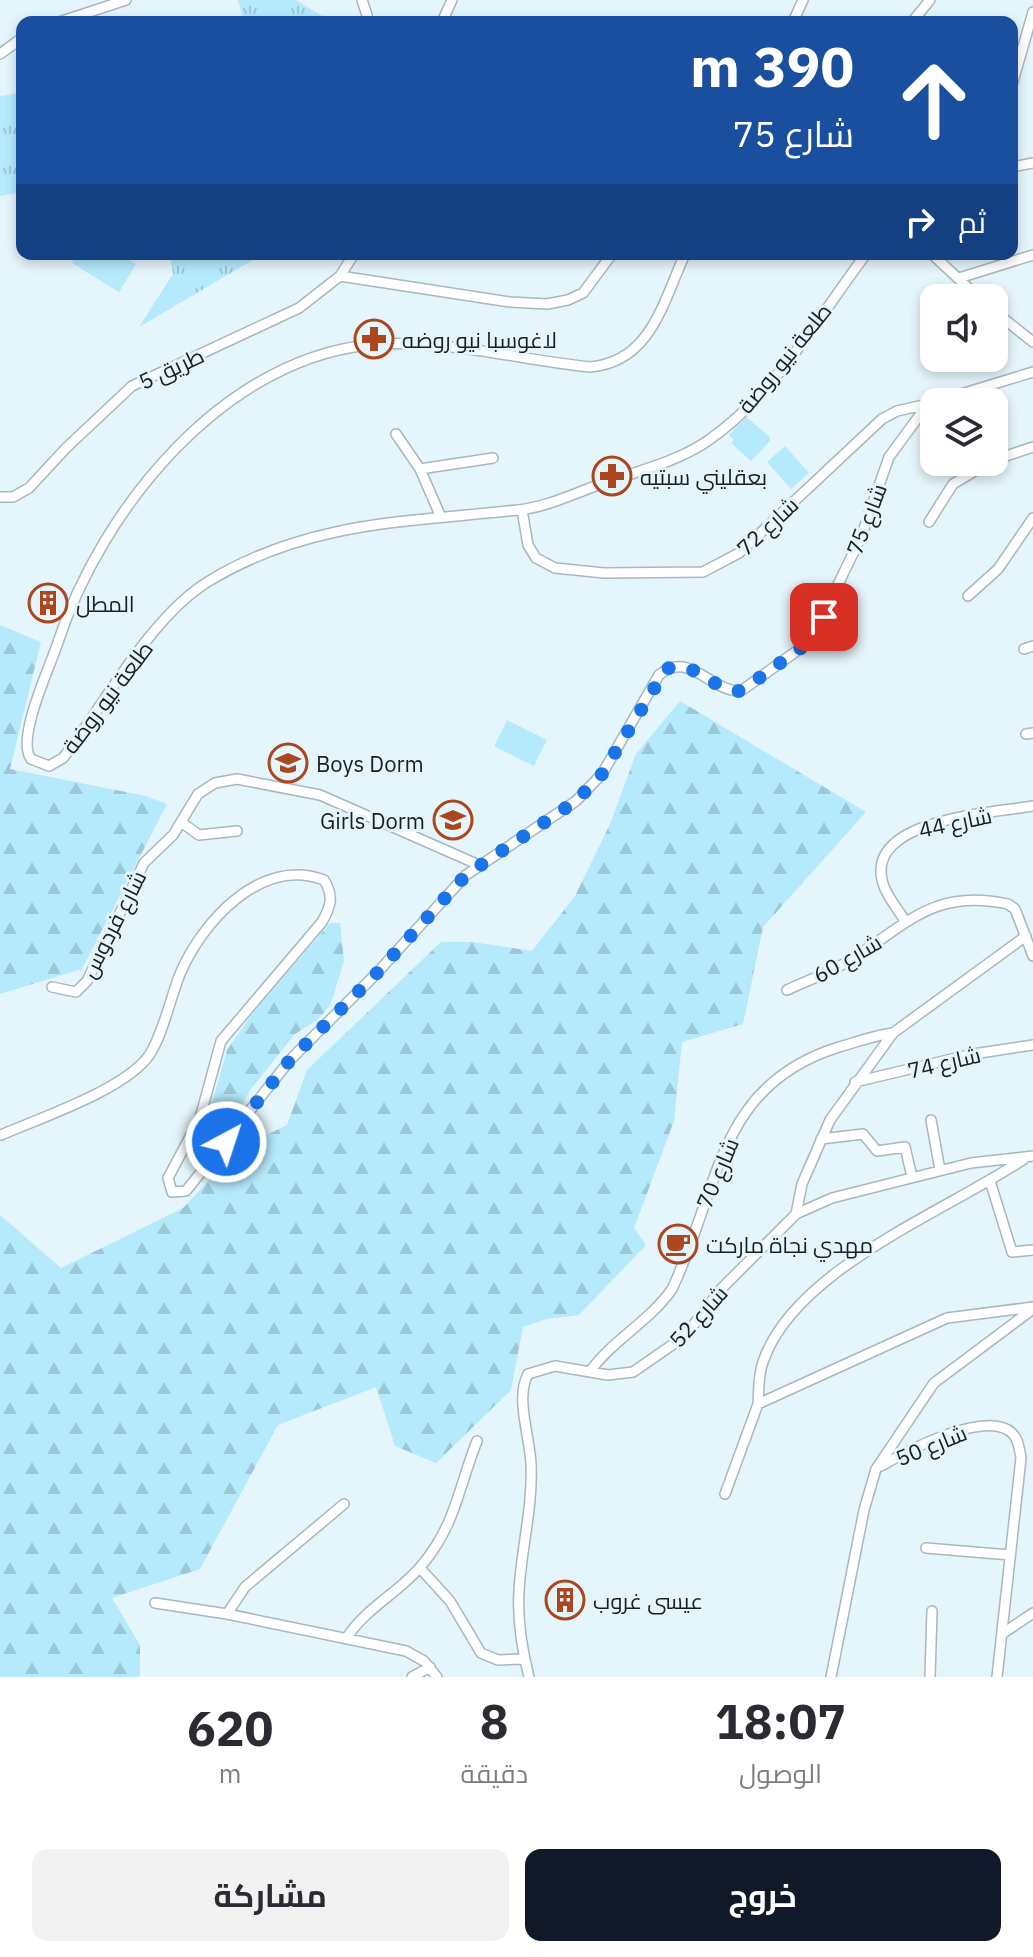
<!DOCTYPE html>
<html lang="ar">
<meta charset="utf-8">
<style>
body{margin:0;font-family:"IBM Plex Sans",Cairo,sans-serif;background:#f2f2f3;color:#2b2b33;direction:rtl;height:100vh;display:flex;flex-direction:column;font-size:30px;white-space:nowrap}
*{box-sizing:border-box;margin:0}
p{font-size:26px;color:#7c7c81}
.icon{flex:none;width:44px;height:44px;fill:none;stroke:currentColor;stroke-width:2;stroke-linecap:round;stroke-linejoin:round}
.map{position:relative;height:1677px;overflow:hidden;direction:ltr}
.sheet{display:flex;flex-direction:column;background:#fff;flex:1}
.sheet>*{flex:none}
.hud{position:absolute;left:16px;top:16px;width:1002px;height:244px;border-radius:16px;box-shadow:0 4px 12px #0003;direction:rtl;background:#1a4fa0;color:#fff;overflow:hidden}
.fabs{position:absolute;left:920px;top:284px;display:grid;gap:16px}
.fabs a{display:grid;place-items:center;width:88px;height:88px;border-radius:16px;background:#fff;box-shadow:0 4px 12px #0003;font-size:40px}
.pin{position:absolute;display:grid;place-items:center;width:68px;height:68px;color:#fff;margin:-34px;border-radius:16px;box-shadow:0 4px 12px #0006}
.me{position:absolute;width:88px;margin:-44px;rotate:40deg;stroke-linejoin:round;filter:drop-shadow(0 0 6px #0008)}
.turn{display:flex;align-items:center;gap:28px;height:168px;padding:0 32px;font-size:36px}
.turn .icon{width:104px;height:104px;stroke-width:2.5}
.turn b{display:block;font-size:56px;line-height:68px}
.then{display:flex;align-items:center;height:76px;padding:0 32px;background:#0003;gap:16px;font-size:30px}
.eta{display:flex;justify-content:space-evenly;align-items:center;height:136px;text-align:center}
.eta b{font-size:48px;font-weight:700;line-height:56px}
.button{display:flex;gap:16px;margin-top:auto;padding:16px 32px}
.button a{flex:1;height:92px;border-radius:16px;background:#111827;color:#fff;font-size:32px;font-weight:700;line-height:92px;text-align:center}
.button a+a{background:#f2f2f3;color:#2b2b33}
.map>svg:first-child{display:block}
.grass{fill:url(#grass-tufts)}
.forest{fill:url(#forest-firs)}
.pitch{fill:#b5eafc}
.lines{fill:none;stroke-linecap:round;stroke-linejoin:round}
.minor-casing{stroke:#a7b8bd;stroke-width:12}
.minor{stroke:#fff;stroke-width:9}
.route{stroke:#1a73e8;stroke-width:14;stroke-dasharray:0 25.2}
.labels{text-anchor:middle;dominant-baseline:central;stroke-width:6;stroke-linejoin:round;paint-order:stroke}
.poi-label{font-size:22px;fill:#191f22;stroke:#e4f5fb;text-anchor:start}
.street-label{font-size:22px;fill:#191f22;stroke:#e4f5fb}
</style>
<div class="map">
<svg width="1033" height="1677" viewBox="0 0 1033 1677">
<defs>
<pattern id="grass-tufts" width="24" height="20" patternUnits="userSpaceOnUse" patternTransform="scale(2)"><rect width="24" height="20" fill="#b5eafc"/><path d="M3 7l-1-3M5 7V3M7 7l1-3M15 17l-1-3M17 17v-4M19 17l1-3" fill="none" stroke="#9bc8d8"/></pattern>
<pattern id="forest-firs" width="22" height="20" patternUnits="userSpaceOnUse" patternTransform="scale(2)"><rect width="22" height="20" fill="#b5eafc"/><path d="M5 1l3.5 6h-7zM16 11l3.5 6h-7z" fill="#9bc8d8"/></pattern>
</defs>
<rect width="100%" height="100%" fill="#e4f5fb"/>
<path class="grass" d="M238,0H296L332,22H244Z
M22,93V192L0,196V96Z
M170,254H257L253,260L139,327L173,274Z"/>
<path class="forest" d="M0,625L41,642L10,769L146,796L167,804L82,969L0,994Z
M680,701L866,812L763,927L743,1024L682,1042L674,1121L634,1228L646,1245L579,1315L547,1319L523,1327L511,1390L436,1463L395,1446L376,1387L278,1425L200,1569L112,1598L140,1645V1677H0V1215L61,1268L183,1208L240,1148L287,1125L307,1070L441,942H473L532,951L575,896L610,824L636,754Z
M330,923H340L344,961L330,1006L317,1020L295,1034L251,1089L218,1144L200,1145L227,1050L252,1014Z"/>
<path class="pitch" d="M78,254H120L136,264L119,292L72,263Z
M746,417L770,437V441L751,461L731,443L734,440L729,435Z
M785,446L809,473L791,489L767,462Z
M507,720L547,740L534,766L494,746Z"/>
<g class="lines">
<defs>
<path id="minor" d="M362,0L367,15
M59,22L126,0
M442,22L452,0
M793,22L803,0
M912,22L930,0
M0,54L22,38
M1012,85L1033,12
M1012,167L1033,163
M685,254C663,302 651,362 590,367C521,360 449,340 380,344C226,353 101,509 57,645C49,669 16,739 31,759L49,766L63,758C105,704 150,617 209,581C308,521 407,522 518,510C548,507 577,492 604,483C638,471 676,462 706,442C773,397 818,318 866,254
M932,254L979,298
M340,276L510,302L547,304L568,300L583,293L612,254
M959,278L1033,255
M994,311L1033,342
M935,402L1033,372
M396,434L420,469L440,515
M994,460L1033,447
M420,469L493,458
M0,497H13L29,488L66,448L132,386L299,308L340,276L354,254
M522,510L528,545L536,558L555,568L604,573L703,572L739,553L882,419L897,411L928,404
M929,522L953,484L990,462
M968,596L998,569L1033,518
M1024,649L1033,646
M1026,734L1033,733
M181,822L199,835L237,831
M905,921C899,911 890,900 885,889C856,819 993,813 1033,806
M52,987L76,992L87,981L144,863L173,835L198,794L215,783L237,779L320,795L479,865
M787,990C808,980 830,973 850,960C907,925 933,888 1008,904L1015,909L1033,956
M855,1082L973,1054L1033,1045
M931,1120L940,1170
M1,1135C40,1118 127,1089 150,1054C164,1031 170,999 180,974C202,922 261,856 324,880C334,896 331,906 322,922L221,1041L200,1118L168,1178L172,1192L186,1191L290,1060L376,974L466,875L576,801L602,774L659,675C689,649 710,692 741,691L805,645L814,634L861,537L889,457L928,404L934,402
M821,1139L863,1134L877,1151L905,1147L912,1177
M1024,1159C947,1211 794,1269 763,1362C758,1375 759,1390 758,1404L947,1318L1033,1307
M990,1181L1012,1252L1033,1250
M796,1214L802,1184L830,1120L893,1033L1026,936
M591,1370C614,1339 650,1321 672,1289C720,1189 716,1085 839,1047C857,1042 875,1035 893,1033
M881,1466C907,1451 978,1413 1008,1430C1018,1436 1019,1447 1021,1458L997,1677
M725,1494L758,1404
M926,1548L1010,1555
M420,1568L450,1601L481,1653L498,1660L524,1659
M155,1603L227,1614L406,1651L424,1661L437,1677
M227,1614L245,1587L344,1504
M1002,1634L1033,1613
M346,1639C364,1609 400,1592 422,1565C456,1524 458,1489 477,1441
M412,1677L430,1667
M529,1677C522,1649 517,1621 519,1592C521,1549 533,1508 531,1464C530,1437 515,1398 528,1374L555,1366L608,1375L633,1372L685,1336L721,1289L796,1214L832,1198L971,1163L1033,1156
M831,1677L864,1510L876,1469L934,1383L1033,1309
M930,1677L932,1611"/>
</defs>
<use href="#minor" class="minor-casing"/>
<use href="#minor" class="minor"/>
</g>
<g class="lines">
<path class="route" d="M226,1142L290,1060L376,974L466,875L576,801L602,774L666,669C696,658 712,692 741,691L805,645L824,617"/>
</g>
<defs>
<symbol id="pharmacy-ring" viewBox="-11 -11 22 22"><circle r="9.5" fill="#e4f5fb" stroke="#ac461e" stroke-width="1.5"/><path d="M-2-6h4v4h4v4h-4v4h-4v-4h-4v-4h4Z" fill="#ac461e"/></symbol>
<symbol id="building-ring" viewBox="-11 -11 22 22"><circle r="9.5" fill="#e4f5fb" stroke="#ac461e" stroke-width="1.5"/><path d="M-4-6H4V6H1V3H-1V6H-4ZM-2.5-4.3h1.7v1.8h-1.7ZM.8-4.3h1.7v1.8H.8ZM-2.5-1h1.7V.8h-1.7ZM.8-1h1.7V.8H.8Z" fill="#ac461e"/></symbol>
<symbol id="university-ring" viewBox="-11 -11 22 22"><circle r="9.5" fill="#e4f5fb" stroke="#ac461e" stroke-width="1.5"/><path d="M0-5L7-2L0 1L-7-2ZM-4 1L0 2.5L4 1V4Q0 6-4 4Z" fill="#ac461e"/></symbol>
<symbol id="cafe-ring" viewBox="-11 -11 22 22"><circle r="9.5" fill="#e4f5fb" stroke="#ac461e" stroke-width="1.5"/><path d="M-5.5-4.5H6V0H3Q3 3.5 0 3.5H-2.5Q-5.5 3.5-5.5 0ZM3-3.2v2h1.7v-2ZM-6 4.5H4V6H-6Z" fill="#ac461e"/></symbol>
</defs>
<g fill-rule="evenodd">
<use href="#pharmacy-ring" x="352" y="317" width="44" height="44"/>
<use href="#pharmacy-ring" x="590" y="454" width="44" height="44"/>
<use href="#building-ring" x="26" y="581" width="44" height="44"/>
<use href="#university-ring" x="266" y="741" width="44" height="44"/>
<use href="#university-ring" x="431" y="798" width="44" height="44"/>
<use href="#cafe-ring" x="656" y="1222" width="44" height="44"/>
<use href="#building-ring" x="543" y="1578" width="44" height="44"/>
</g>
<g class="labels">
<g class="poi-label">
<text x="402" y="339">لاغوسبا نيو روضه</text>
<text x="640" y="476">بعقليني سبتيه</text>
<text x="76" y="603">المطل</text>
<text x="316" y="763">Boys Dorm</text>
<text x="425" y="820" text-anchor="end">Girls Dorm</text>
<text x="706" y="1244">مهدي نجاة ماركت</text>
<text x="593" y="1600">عيسى غروب</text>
</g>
<g class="street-label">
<text transform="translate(784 358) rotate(-51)">طلعة نيو روضة</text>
<text transform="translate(171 368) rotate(-25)">طريق 5</text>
<text transform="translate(866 519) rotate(-69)">شارع 75</text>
<text transform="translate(767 526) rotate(-43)">شارع 72</text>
<text transform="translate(107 697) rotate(-53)">طلعة نيو روضة</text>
<text transform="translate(955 822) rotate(-12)">شارع 44</text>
<text transform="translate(113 924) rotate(-63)">شارع فردوس</text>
<text transform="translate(847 958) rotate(-30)">شارع 60</text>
<text transform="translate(944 1062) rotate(-13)">شارع 74</text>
<text transform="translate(717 1173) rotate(-67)">شارع 70</text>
<text transform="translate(698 1316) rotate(-48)">شارع 52</text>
<text transform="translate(931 1445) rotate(-22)">شارع 50</text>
</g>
</g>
</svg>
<div class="fabs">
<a><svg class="icon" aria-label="sound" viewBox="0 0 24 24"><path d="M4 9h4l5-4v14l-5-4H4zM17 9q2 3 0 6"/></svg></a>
<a><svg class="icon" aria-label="layers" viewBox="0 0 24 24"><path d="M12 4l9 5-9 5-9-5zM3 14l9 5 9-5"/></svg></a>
</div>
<div class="pin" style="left:824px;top:617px;background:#d93025"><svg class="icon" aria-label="arrive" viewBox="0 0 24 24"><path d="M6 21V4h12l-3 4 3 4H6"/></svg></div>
<svg class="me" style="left:226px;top:1142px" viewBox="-20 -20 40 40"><circle r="17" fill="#1a73e8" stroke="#fff" stroke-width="3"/><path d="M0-11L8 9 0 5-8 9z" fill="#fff"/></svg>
<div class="hud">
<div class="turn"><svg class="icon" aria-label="ahead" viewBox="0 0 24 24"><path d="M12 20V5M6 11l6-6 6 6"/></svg><div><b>390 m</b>شارع 75</div></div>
<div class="then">ثم<svg class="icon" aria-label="right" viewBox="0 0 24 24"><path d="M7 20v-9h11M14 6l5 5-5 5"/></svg></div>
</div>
</div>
<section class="sheet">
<div class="eta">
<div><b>18:07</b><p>الوصول</p></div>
<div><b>8</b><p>دقيقة</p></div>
<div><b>620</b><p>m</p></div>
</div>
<div class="button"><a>خروج</a><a>مشاركة</a></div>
</section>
